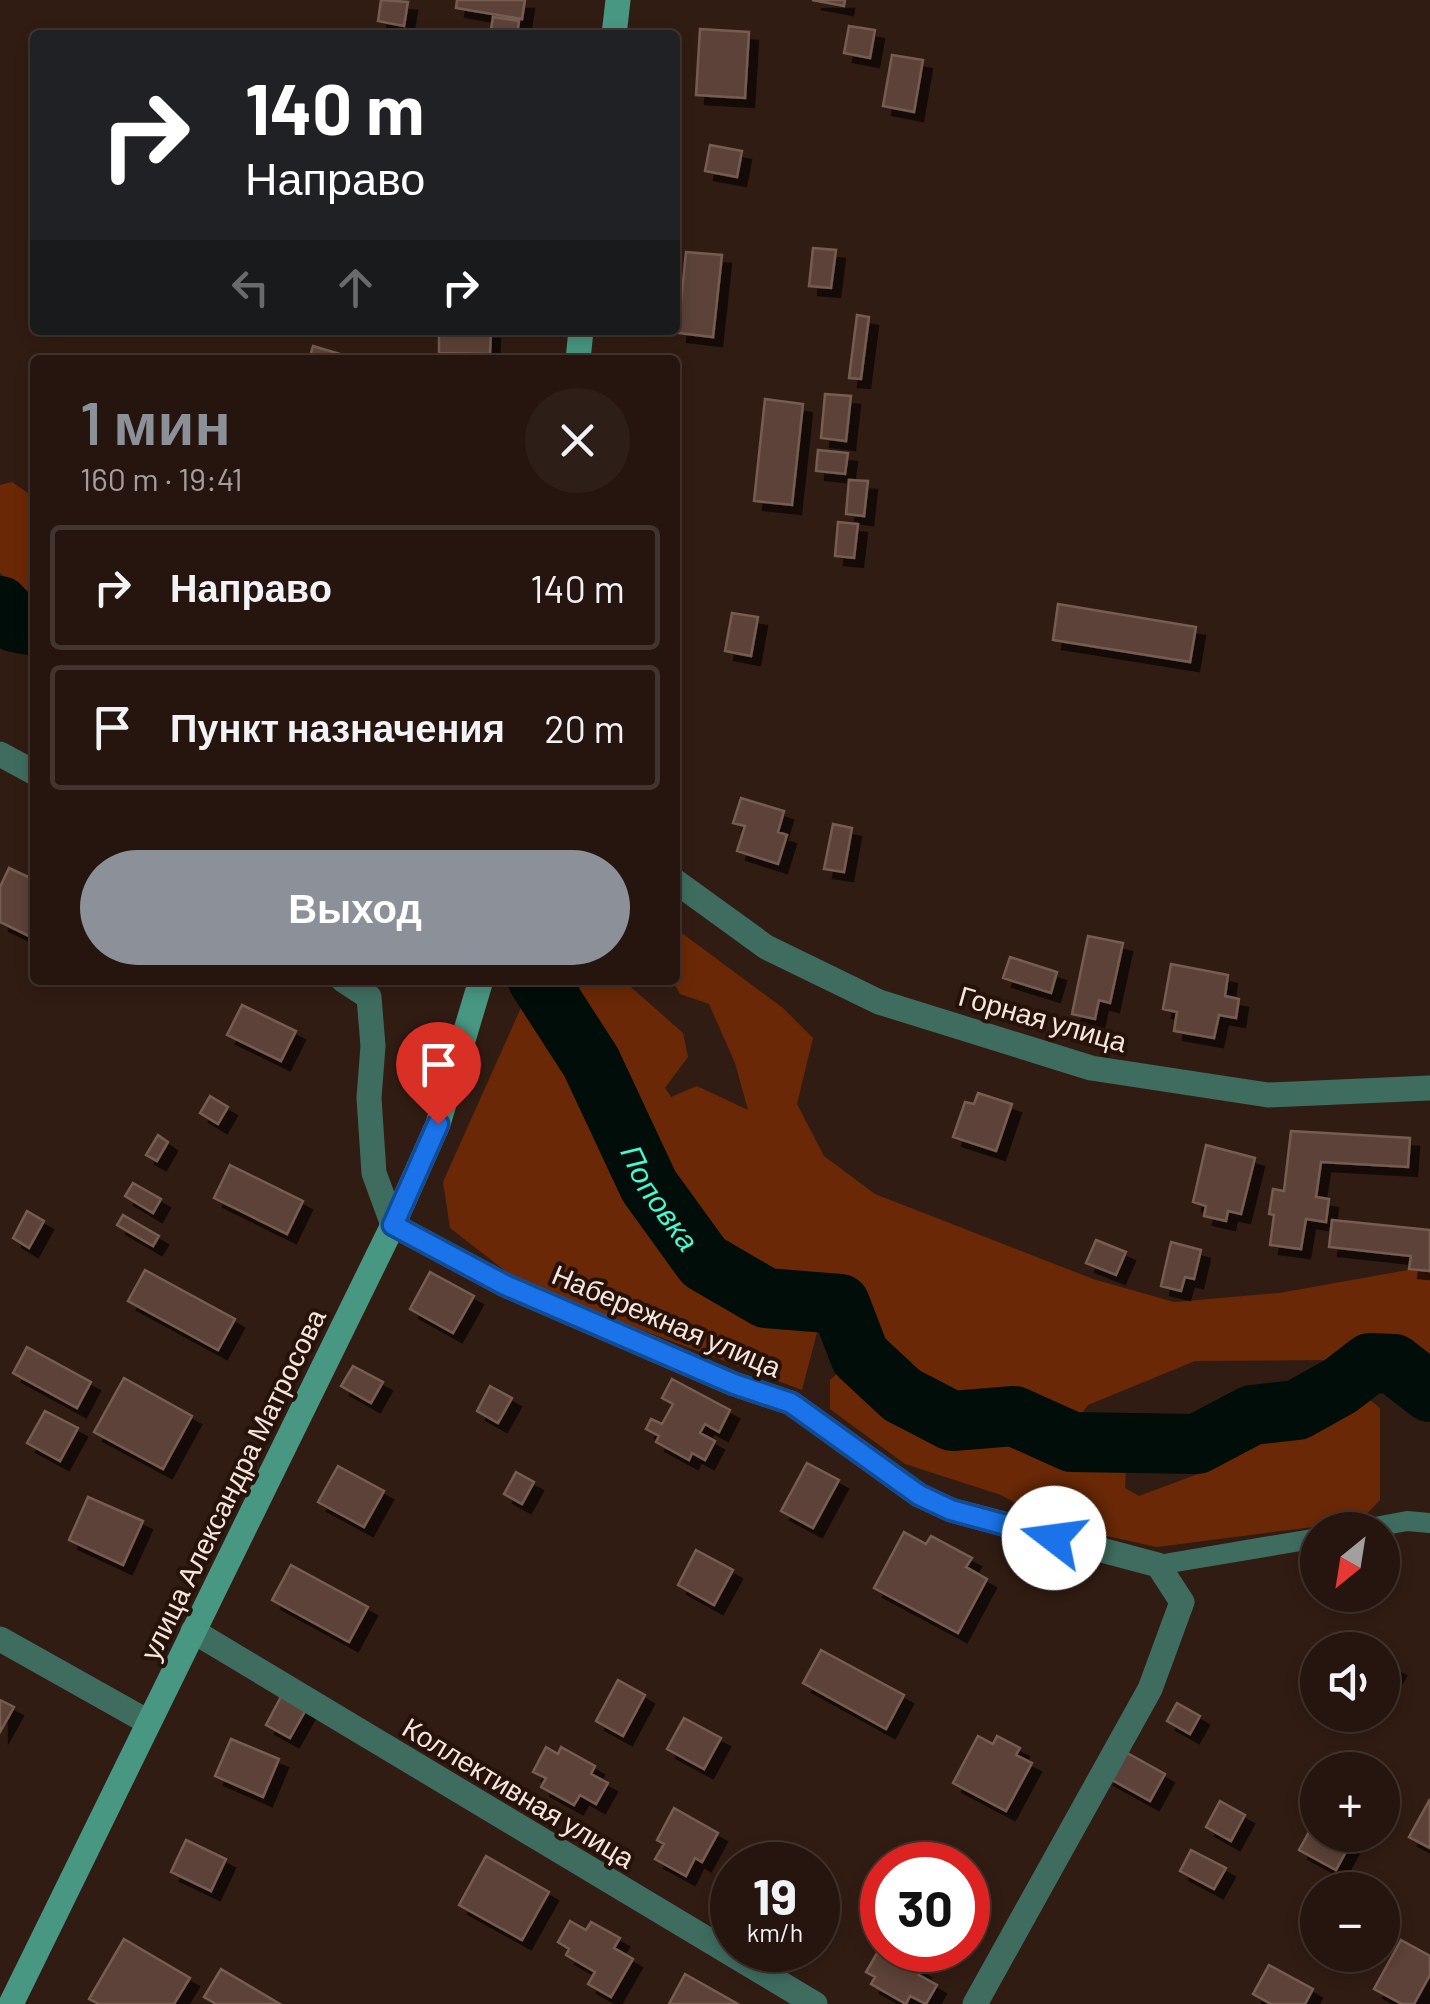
<!DOCTYPE html>
<html lang="ru">
<meta charset="utf-8">
<style>
body{margin:0;font-family:Barlow,sans-serif;background:#2d1e17;color:#f1f3f6;height:100vh;display:flex;flex-direction:column;font-size:38px;white-space:nowrap}
*{box-sizing:border-box;margin:0}
p{font-size:32px;color:#a39f9e}
.icon{flex:none;width:55px;height:55px;fill:none;stroke:currentColor;stroke-width:2;stroke-linecap:round;stroke-linejoin:round}
.map{position:relative;flex:1;overflow:hidden}
.panel{position:absolute;left:30px;top:355px;width:650px;height:630px;display:flex;flex-direction:column;background:#25150e;border-radius:10px;box-shadow:0 5px 15px #0003,0 0 0 2px #42342e}
.panel>*{flex:none}
.banner{position:absolute;left:30px;top:30px;width:650px;height:305px;border-radius:10px;box-shadow:0 5px 15px #0003,0 0 0 2px #42342e;background:#202124;color:#fff;overflow:hidden}
.needle{width:65px;rotate:210deg}
.tools{position:absolute;left:1300px;top:1512px;display:grid;gap:20px}
.tools a{display:grid;place-items:center;width:100px;height:100px;border-radius:50%;background:#25150e;box-shadow:0 5px 15px #0003,0 0 0 2px #42342e;font-size:50px}
.speed{position:absolute;left:710px;top:1842px;display:flex;gap:20px;font-size:50px;font-weight:700;text-align:center}
.speed>*{display:grid;place-content:center;width:130px;height:130px;border-radius:50%;background:#25150e;box-shadow:0 5px 15px #0003,0 0 0 2px #42342e;line-height:1}
.speed small{font-size:25px;font-weight:400}
.speed .limit{border:15px solid #d22;background:#fff;color:#111}
.pin{position:absolute;display:grid;place-items:center;width:85px;height:85px;color:#fff;margin:-102px -42px;border-radius:50% 50% 50% 0;rotate:-45deg;box-shadow:0 0 10px #0007}
.pin .icon{rotate:45deg}
.me{position:absolute;width:110px;margin:-55px;rotate:285deg;stroke-linejoin:round;filter:drop-shadow(0 0 8px #0008)}
.turn{display:flex;align-items:center;gap:35px;height:210px;padding:0 50px;font-size:45px}
.turn .icon{width:130px;height:130px;stroke-width:2.5}
.turn b{display:block;font-size:70px;line-height:85px}
.lanes{display:flex;align-items:center;height:95px;padding:0 50px;background:#0003;justify-content:center;gap:50px;direction:ltr}
.lanes .off{opacity:.35}
.round{display:grid;place-items:center;flex:none;width:105px;height:105px;border-radius:52px;background:#2d1e17}
.overview{display:flex;align-items:center;justify-content:space-between;height:170px;padding:0 50px}
h1{font-size:60px;font-weight:600;line-height:75px;color:#8c9099}
.button{display:flex;gap:20px;margin-top:auto;padding:20px 50px}
.button a{flex:1;height:115px;border-radius:60px;background:#8c9099;color:#fff;font-size:40px;font-weight:600;line-height:115px;text-align:center}
ul{padding:0;list-style:none}
li{display:flex;align-items:center;gap:30px;height:125px;margin:0 20px 15px;padding:0 30px;border:5px solid #42342e;border-radius:10px}
li div{flex:1}
li b{display:block;font-size:38px}
li em{font-style:normal}
.map>svg:first-child{display:block}
.green{fill:#6a2806}
.lines{fill:none;stroke-linecap:round;stroke-linejoin:round}
.river{stroke:#010d09;stroke-width:60}
.building{fill:#5c4339;stroke:#765c51;stroke-width:2.5;filter:url(#shadow)}
.service{stroke:#3e6d5f;stroke-width:20}
.minor{stroke:#3e6d5f;stroke-width:25}
.secondary{stroke:#489782;stroke-width:25}
.route-casing{stroke:#114b97;stroke-width:25}
.route{stroke:#1a73e8;stroke-width:18}
.labels{text-anchor:middle;dominant-baseline:central;stroke-width:8;stroke-linejoin:round;paint-order:stroke}
.street-label{font-size:28px;fill:#f5e5df;stroke:#27120a}
.water-label{font-size:30px;font-style:italic;fill:#43fad1;stroke:#27120a}
</style>
<div class="map">
<svg width="1430" height="2004" viewBox="0 0 1430 2004">
<defs>
<filter id="shadow"><feDropShadow dx="9" dy="9" stdDeviation="0" flood-color="#0009"/></filter>
</defs>
<rect width="100%" height="100%" fill="#311c13"/>
<path class="green" d="M12,482L35,498V584L22,594L0,573V485Z
M675,928L783,1008L813,1038L797,1104L824,1156L875,1194L1093,1279L1174,1302L1279,1293L1430,1266V1368L1330,1360L1195,1361L1088,1405L1070,1429L1078,1448L1126,1461L1125,1488L1139,1496L1214,1468L1240,1438L1355,1388L1380,1408V1500L1360,1521L1157,1547L1056,1525L1001,1495L905,1464L830,1409V1380L846,1366L870,1358L872,1339L836,1299L756,1278L743,1286L744,1307L766,1319L805,1316L819,1325L802,1390L526,1287L450,1228L443,1182L528,992C549,982 556,978 576,990L593,980H623L683,1033L688,1057L665,1088L671,1097L697,1086L748,1110L735,1063L709,1004L680,994L672,980H675Z"/>
<g class="lines">
<g class="river">
<path d="M0,606L14,622L35,626"/>
<path id="s1" d="M538,980L591,1062L649,1186L704,1262L766,1298L840,1304L860,1356L902,1395L952,1421L1014,1416L1072,1442L1197,1444L1252,1415L1297,1410L1340,1386L1370,1363L1394,1364L1430,1392"/>
</g>
</g>
<path class="building" d="M381,0L408,2L404,26L378,21Z
M457,0H525L522,19L456,8Z
M812,0H845L844,6Z
M493,17L519,21L517,35H490Z
M849,26L875,30L870,58L844,53Z
M700,29L749,32L745,98L696,95Z
M892,55L923,60L914,112L883,106Z
M710,145L742,151L737,177L705,171Z
M813,248L836,250L831,288L809,286Z
M686,252L722,255L713,337L678,333Z
M857,315L869,317L861,379L849,378Z
M439,330H491L490,354L439,353Z
M313,346L360,360H309Z
M825,394L851,396L846,441L821,438Z
M765,399L803,404L792,505L754,501Z
M818,450L848,453L845,474L816,471Z
M849,480L868,481L864,516L846,514Z
M838,522L858,524L854,558L835,556Z
M1058,604L1196,627L1190,662L1053,640Z
M732,613L758,617L751,656L725,651Z
M741,798L784,811L778,832L787,835L778,864L737,851L745,826L733,823Z
M833,824L852,828L844,872L824,869Z
M9,868L35,880V922L29,936L0,922V887Z
M1088,936L1123,943L1110,1003L1099,1000L1095,1019L1072,1014Z
M1010,957L1057,972L1051,993L1003,978Z
M1171,964L1228,975L1225,996L1239,999L1236,1018L1219,1015L1214,1038L1174,1031L1177,1012L1163,1009Z
M242,1005L296,1031L281,1061L227,1035Z
M978,1093L1012,1104L996,1151L953,1137L965,1102L974,1104Z
M210,1096L228,1107L218,1124L200,1113Z
M1291,1131L1410,1138L1408,1167L1321,1162L1316,1197L1329,1199L1326,1222L1306,1219L1301,1249L1270,1245L1274,1215L1269,1214L1273,1189L1284,1191Z
M158,1135L168,1142L157,1161L146,1155Z
M1206,1145L1255,1158L1241,1214L1228,1211L1226,1221L1204,1216L1206,1206L1193,1202Z
M230,1165L303,1201L287,1234L214,1198Z
M133,1183L161,1199L153,1213L125,1196Z
M27,1211L44,1221L29,1248L13,1238Z
M123,1215L159,1236L153,1246L117,1225Z
M1332,1220L1430,1230V1271L1409,1269L1411,1256L1329,1247Z
M1096,1240L1126,1252L1116,1275L1086,1263Z
M1171,1242L1201,1250L1194,1279L1185,1277L1181,1291L1161,1286Z
M145,1270L235,1319L218,1350L128,1301Z
M430,1272L474,1296L453,1333L410,1309Z
M27,1347L91,1382L77,1408L13,1373Z
M353,1366L383,1382L371,1403L341,1386Z
M124,1378L192,1416L163,1469L94,1432Z
M672,1379L730,1410L719,1432L705,1424L700,1433L715,1441L705,1460L692,1453L689,1460L656,1442L659,1436L646,1429L651,1419L662,1424L673,1404L662,1398Z
M490,1386L512,1398L498,1423L477,1411Z
M45,1411L78,1428L60,1461L27,1443Z
M807,1463L839,1480L813,1528L781,1511Z
M338,1466L384,1491L364,1527L318,1502Z
M516,1472L534,1482L522,1504L504,1494Z
M88,1497L143,1521L123,1565L69,1540Z
M904,1532L926,1544L931,1536L972,1558L966,1567L987,1579L958,1633L874,1588Z
M696,1550L733,1570L714,1605L678,1585Z
M1314,1550L1318,1552V1571L1306,1565Z
M291,1565L368,1607L349,1642L272,1600Z
M821,1650L904,1695L886,1729L803,1683Z
M1382,1659L1397,1667L1382,1693Z
M618,1680L645,1695L623,1736L596,1721Z
M284,1691L309,1704L290,1738L266,1725Z
M0,1700L14,1707L0,1732Z
M1177,1703L1200,1716L1190,1734L1167,1721Z
M684,1718L721,1738L704,1769L667,1749Z
M978,1736L993,1744L997,1736L1020,1748L1016,1755L1032,1763L1006,1811L953,1783Z
M231,1739L279,1759L263,1797L215,1776Z
M546,1747L558,1754L561,1747L595,1766L591,1774L608,1783L596,1804L580,1795L574,1805L541,1787L546,1778L533,1772Z
M1120,1749L1165,1774L1150,1801L1105,1776Z
M1430,1799V1848L1409,1837Z
M1220,1801L1245,1815L1231,1841L1206,1827Z
M674,1808L718,1833L702,1862L695,1858L686,1876L655,1859L664,1844L657,1840Z
M1318,1816V1835H1355L1336,1870L1299,1850Z
M186,1840L226,1859L211,1891L171,1872Z
M1191,1850L1226,1868L1214,1889L1180,1871Z
M486,1856L549,1892L522,1940L459,1905Z
M818,1912L828,1919L818,1938Z
M570,1921L586,1930L591,1922L620,1938L614,1948L633,1959L611,1997L588,1984L595,1972L566,1955L569,1949L558,1942Z
M124,1939L190,1978L174,2004H99L89,1999Z
M1401,1940L1430,1956V1975L1414,2004H1402L1374,1989Z
M877,1953L890,1959L893,1953L922,1969L919,1975L937,1985L926,2004L910,1996L906,2004L871,1984L875,1977L866,1972Z
M1269,1965L1313,1989L1305,2004H1271L1253,1994Z
M221,1969L280,2004H216L204,1997Z
M685,1974L738,2004H669Z"/>
<g class="lines">
<path class="service" d="M1359,1530L1407,1521L1430,1523
M1158,1565L1318,1538"/>
<path class="minor" d="M0,754L35,773
M675,881L766,947L879,1002L1091,1068L1268,1095L1430,1088
M343,980L369,997L373,1046L369,1098L374,1173L393,1225L505,1285L734,1384L791,1403L919,1495L951,1510L1158,1565L1182,1602L1150,1689L975,2004
M193,1631L815,2004
M0,1639L148,1722"/>
<path class="secondary" d="M614,35L618,0
M578,360L581,330
M11,2004L393,1225L438,1124L481,980"/>
</g>
<g class="lines">
<defs>
<path id="route" d="M438,1124L393,1225L505,1285L734,1384L791,1403L919,1495L951,1510L1054,1538"/>
</defs>
<use href="#route" class="route-casing"/>
<use href="#route" class="route"/>
</g>
<g class="labels">
<g class="street-label">
<text transform="translate(1043 1018) rotate(16)">Горная улица</text>
<text transform="translate(667 1320) rotate(23)">Набережная улица</text>
<text transform="translate(232 1484) rotate(-64)">улица Александра Матросова</text>
<text transform="translate(519 1792) rotate(31)">Коллективная улица</text>
</g>
<g class="water-label">
<text stroke="none"><textPath href="#s1" startOffset="250">Поповка</textPath></text>
</g>
</g>
</svg>
<div class="tools">
<a><svg class="needle" viewBox="-14 -14 28 28"><path d="M0-13l5 13h-10z" fill="#e53935"/><path d="M0 13l5-13h-10z" fill="#a39f9e"/></svg></a>
<a><svg class="icon" aria-label="sound" viewBox="0 0 24 24"><path d="M4 9h4l5-4v14l-5-4H4zM17 9q2 3 0 6"/></svg></a>
<a>+</a>
<a>−</a>
</div>
<div class="speed"><div>19<small>km/h</small></div><div class="limit">30</div></div>
<div class="pin" style="left:438px;top:1124px;background:#d93025"><svg class="icon" aria-label="arrive" viewBox="0 0 24 24"><path d="M6 21V4h12l-3 4 3 4H6"/></svg></div>
<svg class="me" style="left:1054px;top:1538px" viewBox="-20 -20 40 40"><circle r="19" fill="#fff"/><path d="M0-13L10 11 0 6-10 11z" fill="#1a73e8"/></svg>
<div class="banner">
<div class="turn"><svg class="icon" aria-label="right" viewBox="0 0 24 24"><path d="M7 20v-9h11M14 6l5 5-5 5"/></svg><div><b>140 m</b>Направо</div></div>
<div class="lanes"><svg class="icon off" aria-label="left" viewBox="0 0 24 24"><path d="M17 20v-9H6M10 6l-5 5 5 5"/></svg><svg class="icon off" aria-label="ahead" viewBox="0 0 24 24"><path d="M12 20V5M6 11l6-6 6 6"/></svg><svg class="icon" aria-label="right" viewBox="0 0 24 24"><path d="M7 20v-9h11M14 6l5 5-5 5"/></svg></div>
</div>
<section class="panel">
<div class="overview"><div><h1>1 мин</h1><p>160 m · 19:41</p></div><a class="round"><svg class="icon" aria-label="close" viewBox="0 0 24 24"><path d="M6 6l12 12M18 6L6 18"/></svg></a></div>
<ul>
<li><svg class="icon" aria-label="right" viewBox="0 0 24 24"><path d="M7 20v-9h11M14 6l5 5-5 5"/></svg><div><b>Направо</b></div><em>140 m</em></li>
<li><svg class="icon" aria-label="arrive" viewBox="0 0 24 24"><path d="M6 21V4h12l-3 4 3 4H6"/></svg><div><b>Пункт назначения</b></div><em>20 m</em></li>
</ul>
<div class="button"><a>Выход</a></div>
</section>
</div>
